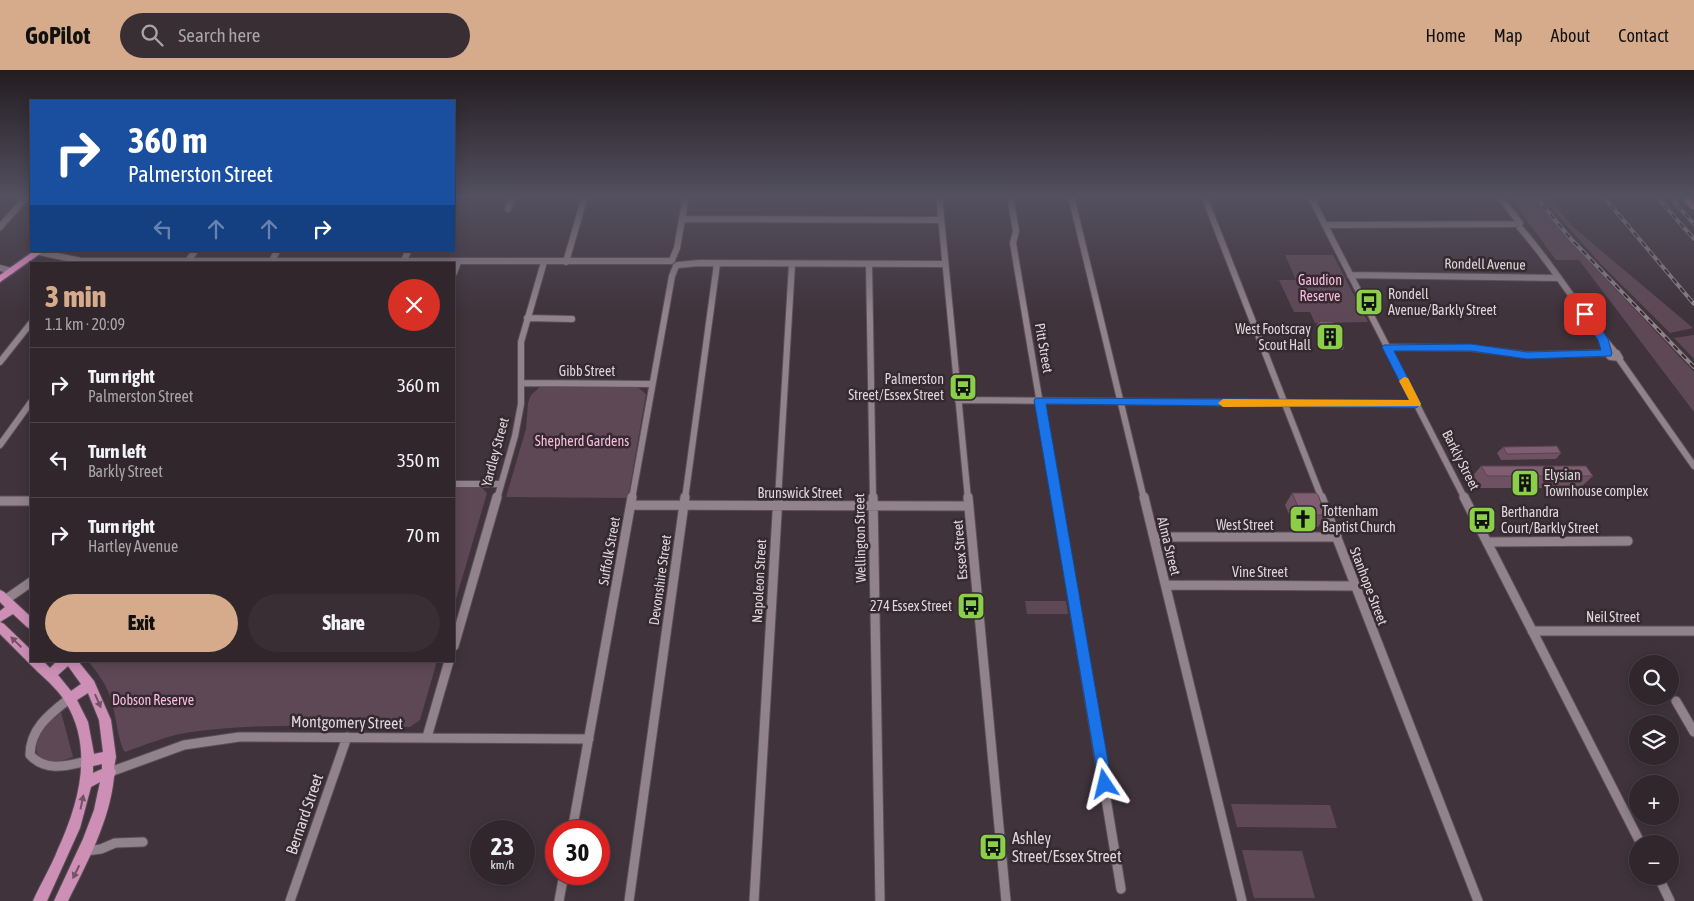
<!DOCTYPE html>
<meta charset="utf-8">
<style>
body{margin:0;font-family:"Asap Condensed",sans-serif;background:#382e34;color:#f1f3f6;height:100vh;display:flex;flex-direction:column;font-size:19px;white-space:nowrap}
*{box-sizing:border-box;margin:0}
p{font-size:16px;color:#a8a5a9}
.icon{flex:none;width:28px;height:28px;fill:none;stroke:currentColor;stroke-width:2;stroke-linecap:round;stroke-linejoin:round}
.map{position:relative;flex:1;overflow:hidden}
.details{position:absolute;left:30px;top:192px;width:425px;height:400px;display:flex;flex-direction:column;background:#30262c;border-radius:0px;box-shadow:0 2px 12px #0003,0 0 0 1px #4b4348}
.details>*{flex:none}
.guide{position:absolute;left:30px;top:30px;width:425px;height:152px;border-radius:0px;box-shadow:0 2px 12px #0003,0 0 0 1px #4b4348;background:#1a4fa0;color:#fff;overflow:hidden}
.buttons{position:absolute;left:1629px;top:585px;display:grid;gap:10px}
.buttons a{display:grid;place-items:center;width:50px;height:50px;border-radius:50%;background:#30262c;box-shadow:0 2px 12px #0003,0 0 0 1px #4b4348;font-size:25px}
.speed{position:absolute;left:470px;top:750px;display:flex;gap:10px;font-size:25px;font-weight:700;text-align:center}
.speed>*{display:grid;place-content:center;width:65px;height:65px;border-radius:50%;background:#30262c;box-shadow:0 2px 12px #0003,0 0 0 1px #4b4348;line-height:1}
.speed small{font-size:12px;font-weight:400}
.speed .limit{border:8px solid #d22;background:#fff;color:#111}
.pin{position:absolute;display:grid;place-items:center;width:42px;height:42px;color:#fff;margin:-21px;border-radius:10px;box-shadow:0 2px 8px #0006}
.me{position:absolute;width:55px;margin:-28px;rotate:350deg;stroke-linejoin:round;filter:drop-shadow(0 0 4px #0008)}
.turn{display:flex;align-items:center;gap:18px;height:105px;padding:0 15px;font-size:22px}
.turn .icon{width:65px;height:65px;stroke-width:2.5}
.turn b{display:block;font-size:35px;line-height:42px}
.lanes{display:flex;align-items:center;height:48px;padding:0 15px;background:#0003;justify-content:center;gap:25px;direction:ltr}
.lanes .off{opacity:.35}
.round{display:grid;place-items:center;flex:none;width:52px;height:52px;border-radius:26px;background:#382e34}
.headline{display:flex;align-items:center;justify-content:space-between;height:85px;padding:0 15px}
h1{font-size:30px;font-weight:800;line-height:38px;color:#d6ab8b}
.primary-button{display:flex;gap:10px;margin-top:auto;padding:10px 15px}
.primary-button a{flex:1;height:58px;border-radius:30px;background:#d6ab8b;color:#111;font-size:20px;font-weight:800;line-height:58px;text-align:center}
.primary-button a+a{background:#382e34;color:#f1f3f6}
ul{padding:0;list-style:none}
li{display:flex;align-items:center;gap:15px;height:75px;padding:0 15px;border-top:1px solid #4b4348}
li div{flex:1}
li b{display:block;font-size:19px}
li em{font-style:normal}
header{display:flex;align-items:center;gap:30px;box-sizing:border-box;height:70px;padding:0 25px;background:#d6ab8b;color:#111}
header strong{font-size:24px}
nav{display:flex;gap:28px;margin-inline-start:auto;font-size:18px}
.search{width:350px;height:45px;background:#382e34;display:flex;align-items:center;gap:12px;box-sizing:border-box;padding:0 18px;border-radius:28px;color:#a8a5a9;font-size:19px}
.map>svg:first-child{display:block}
.green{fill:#5f4856}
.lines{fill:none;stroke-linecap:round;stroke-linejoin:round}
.minor-far1-casing{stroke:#5a4f56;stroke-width:8}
.minor-casing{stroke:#5a4f56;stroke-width:11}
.major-casing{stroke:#5a4f56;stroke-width:2}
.highway-casing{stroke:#5a4f56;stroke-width:3}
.minor-far1{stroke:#92828b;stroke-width:6}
.minor{stroke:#92828b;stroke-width:9}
.major{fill:#ce8fb7;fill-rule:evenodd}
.highway{fill:#f698d4;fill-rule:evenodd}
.rail-casing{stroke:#8c8288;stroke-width:4}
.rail{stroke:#362930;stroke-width:2;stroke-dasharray:6;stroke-linecap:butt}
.wall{fill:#6e5162}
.building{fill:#805e72;stroke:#5a4250}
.oneway{fill:#735266}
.route{fill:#1a73e8;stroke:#114b97}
.slow{fill:#f59e0b}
.labels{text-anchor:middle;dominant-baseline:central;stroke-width:5;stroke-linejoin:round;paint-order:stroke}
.street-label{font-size:14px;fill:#ded6db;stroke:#362930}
.park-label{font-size:14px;fill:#fabde2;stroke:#362930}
.poi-label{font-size:14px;fill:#ded6db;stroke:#362930;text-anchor:start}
.near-street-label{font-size:16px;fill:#ded6db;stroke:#362930}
.near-poi-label{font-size:16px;fill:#ded6db;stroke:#362930;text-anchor:start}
</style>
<header>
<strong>GoPilot</strong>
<div class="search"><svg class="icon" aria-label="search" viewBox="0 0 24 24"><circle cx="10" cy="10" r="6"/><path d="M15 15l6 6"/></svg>Search here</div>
<nav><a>Home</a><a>Map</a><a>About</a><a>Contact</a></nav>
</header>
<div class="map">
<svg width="1694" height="831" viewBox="0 0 1694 831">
<rect width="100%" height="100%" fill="#40333b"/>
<path class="green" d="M1509,126H1532L1591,193L1694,302V342L1579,190H1556Z
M1541,126H1547L1572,156L1693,258L1670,263L1598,191Z
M1285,185H1333L1368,252L1315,253L1310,242H1294L1279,210H1296Z
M1694,265V289L1674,268Z
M541,316H636L646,324L628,428L506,427L526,359L528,333L531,325Z
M454,418H482L487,423L454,536Z
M1025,531H1066L1068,544H1027Z
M88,591H437L420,650L410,657C338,657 263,652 191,662C169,665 147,674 125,682C119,676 115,640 111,629C107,615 97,602 88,591Z
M61,642L73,687C60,692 46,696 37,683C32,665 48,650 61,642Z
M1231,734L1330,735L1337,758L1237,757Z
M1242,780L1302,781L1315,828H1254Z"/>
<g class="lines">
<defs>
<path id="minor-far1" d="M939,126L968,429
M1010,126L1016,161L1013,173L1056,429
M1071,126L1144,429
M1204,126L1322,429
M1310,126L1465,429
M1499,126L1520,153
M508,139L513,126
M682,149L941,150
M1325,155L1515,154
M0,157L27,126
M1520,158C1555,197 1580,243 1615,282
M39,182L81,191H671
M672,190L677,178L686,126
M188,191L195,181
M272,191L277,181
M404,191L408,181
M566,192L585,126
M869,194L873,429
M678,195L699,193L945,194
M0,198L11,201
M454,203L458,192
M1350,205L1559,208
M527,248L572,249
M1387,277L1471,278L1527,285L1607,283
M1609,281L1617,283L1620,288L1610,287L1607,283Z
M1619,289L1694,396
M0,292L31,253
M522,313L652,314
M958,330L1416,334
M0,375L31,332
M454,414H501
M497,429L515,366L521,334V272L544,192
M632,429L672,206L676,196
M685,429L717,194
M778,429L792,194"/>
<path id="minor" d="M873,427L880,831
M968,427L1006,831
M1056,427L1121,819
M1144,427L1242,831
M1321,427L1478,831
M1464,427L1641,774
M0,431H31
M631,435L969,436
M1154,467H1337
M1487,472L1628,471
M1166,515L1355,516
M5,530L31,512
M1532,561H1694
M454,576L497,427
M70,628C51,643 30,658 30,685C46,702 66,696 87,691
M1676,631L1694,662
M427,667L449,591
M110,702L184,675L239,667L589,669
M572,761L632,427
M86,781L101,779L115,773L143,772
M1658,806L1670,831
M290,831L347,667
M559,831L564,804
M629,831L685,427
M754,831L778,427"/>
<path id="major" d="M1680,126H1688L1694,132V139H1691Z
M0,520L4,522L31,547V559L27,557L13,544L0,552V541L5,537L0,532Z
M0,552L4,554L31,580V591H43L50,598L57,591H78L94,611L111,650L116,687L114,698L116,702L114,707C110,750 87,793 68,831H54L83,769L94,740L100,712L91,717L80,758L47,831H33C41,813 51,797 58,779C79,733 94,679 66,633C59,621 48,611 38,602C25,589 13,577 0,564ZM68,596L81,614L71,621L58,605ZM88,623L99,650L103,682L94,684L88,652L77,630ZM102,694V699L93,703V696Z"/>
<path id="highway" d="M34,181H44L0,212V205Z"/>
</defs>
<use href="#minor-far1" class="minor-far1-casing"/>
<use href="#minor" class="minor-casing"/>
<use href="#major" class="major-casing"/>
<use href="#highway" class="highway-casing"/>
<use href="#minor-far1" class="minor-far1"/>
<use href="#minor" class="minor"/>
<use href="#major" class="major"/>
<use href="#highway" class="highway"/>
<defs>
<path id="rail" d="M1535,126L1571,169L1694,297
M1603,126L1694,234
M1656,126L1694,169
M1669,126L1694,154"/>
</defs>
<use href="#rail" class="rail-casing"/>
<use href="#rail" class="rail"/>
</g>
<path class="wall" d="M953,126H972V129H954Z
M1319,251L1344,276L1343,280L1328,279L1317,255Z
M1503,377L1561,383L1556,389L1501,390L1497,383Z
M1481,396L1593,406L1580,418H1476L1471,408Z
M1292,423L1326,445L1318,457H1296L1294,451H1292L1285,435Z"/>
<path class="building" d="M1319,251L1334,252L1344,276H1330Z
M1557,376L1561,383L1507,384L1503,377Z
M1481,396H1586L1593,406H1487Z
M1292,423H1316L1318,425L1326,445H1304L1302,439H1299Z"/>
<defs><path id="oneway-solid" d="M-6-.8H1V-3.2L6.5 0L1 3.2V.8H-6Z" transform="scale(1.25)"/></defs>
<g class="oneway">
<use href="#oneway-solid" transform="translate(16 572) rotate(-136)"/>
<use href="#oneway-solid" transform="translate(98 631) rotate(66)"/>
<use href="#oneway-solid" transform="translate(82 732) rotate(-78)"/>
<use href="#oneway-solid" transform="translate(76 802) rotate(116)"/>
</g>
<linearGradient id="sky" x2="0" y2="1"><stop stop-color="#231c20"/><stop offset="0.52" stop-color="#535060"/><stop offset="1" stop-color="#535060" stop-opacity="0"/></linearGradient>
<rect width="1694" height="243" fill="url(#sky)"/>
<path class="route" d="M1585,241L1589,242L1608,269L1612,283L1611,286L1527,289L1471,281H1394L1421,334L1416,338L1046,334L1112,714L1110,719L1105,722L1100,719L1034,330L1036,328L1409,330L1382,277L1384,275L1471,274L1527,282L1601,280L1598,270L1580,244Z"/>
<path class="slow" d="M1404,307L1408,308L1421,334L1420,336L1223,337L1218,333L1223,329L1409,330L1399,311Z"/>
<defs>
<symbol id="bus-square" viewBox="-11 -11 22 22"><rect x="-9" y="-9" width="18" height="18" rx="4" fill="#8bce47" stroke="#362930"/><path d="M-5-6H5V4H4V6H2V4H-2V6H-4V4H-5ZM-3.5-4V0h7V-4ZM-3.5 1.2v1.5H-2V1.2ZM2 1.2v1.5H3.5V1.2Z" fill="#111"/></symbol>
<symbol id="building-square" viewBox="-11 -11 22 22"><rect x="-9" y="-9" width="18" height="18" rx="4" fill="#8bce47" stroke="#362930"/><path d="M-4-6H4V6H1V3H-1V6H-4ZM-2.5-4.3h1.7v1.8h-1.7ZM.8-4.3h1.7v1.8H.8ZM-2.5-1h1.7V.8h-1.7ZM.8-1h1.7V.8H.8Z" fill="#111"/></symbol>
<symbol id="church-square" viewBox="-11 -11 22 22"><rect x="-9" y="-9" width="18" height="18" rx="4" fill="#8bce47" stroke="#362930"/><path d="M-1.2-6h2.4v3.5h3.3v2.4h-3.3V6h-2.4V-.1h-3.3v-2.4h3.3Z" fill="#111"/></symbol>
</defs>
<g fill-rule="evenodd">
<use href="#bus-square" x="1353" y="216" width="32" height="32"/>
<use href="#building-square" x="1314" y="251" width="32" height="32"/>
<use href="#bus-square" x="947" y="301" width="32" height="32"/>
<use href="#building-square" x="1509" y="397" width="32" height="32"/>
<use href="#church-square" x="1287" y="433" width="32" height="32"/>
<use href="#bus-square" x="1466" y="434" width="32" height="32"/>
<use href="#bus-square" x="955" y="520" width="32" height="32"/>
<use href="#bus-square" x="977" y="761" width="32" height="32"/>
</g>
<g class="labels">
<g class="street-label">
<text transform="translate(1485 194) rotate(1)">Rondell Avenue</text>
<text transform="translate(1044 278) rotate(80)">Pitt Street</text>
<text x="587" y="301">Gibb Street</text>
<text transform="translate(495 382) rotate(-75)">Yardley Street</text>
<text transform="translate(1461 390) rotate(63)">Barkly Street</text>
<text x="800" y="423">Brunswick Street</text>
<text x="1245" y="455">West Street</text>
<text transform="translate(860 468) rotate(-91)">Wellington Street</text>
<text transform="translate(1169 476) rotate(76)">Alma Street</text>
<text transform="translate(960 480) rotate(-95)">Essex Street</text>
<text transform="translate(609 481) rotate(-80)">Suffolk Street</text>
<text x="1260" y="502">Vine Street</text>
<text transform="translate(660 510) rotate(-82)">Devonshire Street</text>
<text transform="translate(759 511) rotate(-87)">Napoleon Street</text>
<text transform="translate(1369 516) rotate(69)">Stanhope Street</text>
<text x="1613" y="547">Neil Street</text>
</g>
<g class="park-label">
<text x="1320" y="210">Gaudion<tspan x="1320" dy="16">Reserve</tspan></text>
<text x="582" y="371">Shepherd Gardens</text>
<text x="153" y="630">Dobson Reserve</text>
</g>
<g class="poi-label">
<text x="1388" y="224">Rondell<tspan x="1388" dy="16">Avenue/Barkly Street</tspan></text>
<text x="1311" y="259" text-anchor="end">West Footscray<tspan x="1311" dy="16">Scout Hall</tspan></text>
<text x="944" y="309" text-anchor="end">Palmerston<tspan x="944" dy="16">Street/Essex Street</tspan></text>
<text x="1544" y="405">Elysian<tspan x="1544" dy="16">Townhouse complex</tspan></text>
<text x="1322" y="441">Tottenham<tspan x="1322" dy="16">Baptist Church</tspan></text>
<text x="1501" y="442">Berthandra<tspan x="1501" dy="16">Court/Barkly Street</tspan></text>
<text x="952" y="536" text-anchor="end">274 Essex Street</text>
</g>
<g class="near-street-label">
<text transform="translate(347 652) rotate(1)">Montgomery Street</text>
<text transform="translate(304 744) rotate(-71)">Bernard Street</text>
</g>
<g class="near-poi-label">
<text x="1012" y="768">Ashley<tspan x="1012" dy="18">Street/Essex Street</tspan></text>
</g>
</g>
</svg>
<div class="buttons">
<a><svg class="icon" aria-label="search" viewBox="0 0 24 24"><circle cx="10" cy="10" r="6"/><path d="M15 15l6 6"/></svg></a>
<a><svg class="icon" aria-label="layers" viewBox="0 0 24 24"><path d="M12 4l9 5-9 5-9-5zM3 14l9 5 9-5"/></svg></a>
<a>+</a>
<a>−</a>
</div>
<div class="speed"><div>23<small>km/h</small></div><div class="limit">30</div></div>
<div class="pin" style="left:1585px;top:244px;background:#d93025"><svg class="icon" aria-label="arrive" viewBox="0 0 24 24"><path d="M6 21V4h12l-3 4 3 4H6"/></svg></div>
<svg class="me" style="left:1105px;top:714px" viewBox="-20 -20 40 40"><path d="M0-17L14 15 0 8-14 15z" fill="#1a73e8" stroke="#fff" stroke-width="4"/></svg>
<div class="guide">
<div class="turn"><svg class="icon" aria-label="right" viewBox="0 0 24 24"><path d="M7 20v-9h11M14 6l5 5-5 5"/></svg><div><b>360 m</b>Palmerston Street</div></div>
<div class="lanes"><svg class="icon off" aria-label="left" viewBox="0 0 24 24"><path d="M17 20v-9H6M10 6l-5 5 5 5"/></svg><svg class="icon off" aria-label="ahead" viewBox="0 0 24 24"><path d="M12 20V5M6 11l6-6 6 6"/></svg><svg class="icon off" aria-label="ahead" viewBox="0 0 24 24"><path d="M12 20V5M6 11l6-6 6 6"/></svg><svg class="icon" aria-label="right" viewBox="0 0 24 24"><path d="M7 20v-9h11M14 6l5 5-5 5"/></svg></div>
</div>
<section class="details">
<div class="headline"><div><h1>3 min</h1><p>1.1 km · 20:09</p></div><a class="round" style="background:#d93025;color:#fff"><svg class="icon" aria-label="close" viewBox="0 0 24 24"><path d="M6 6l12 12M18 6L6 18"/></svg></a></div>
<ul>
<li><svg class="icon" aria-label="right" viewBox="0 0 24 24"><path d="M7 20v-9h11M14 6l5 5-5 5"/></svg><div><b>Turn right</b><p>Palmerston Street</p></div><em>360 m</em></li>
<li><svg class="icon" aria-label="left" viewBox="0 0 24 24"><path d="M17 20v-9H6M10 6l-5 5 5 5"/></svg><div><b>Turn left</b><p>Barkly Street</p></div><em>350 m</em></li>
<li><svg class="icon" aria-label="right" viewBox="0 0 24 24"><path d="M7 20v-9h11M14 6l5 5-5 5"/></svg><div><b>Turn right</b><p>Hartley Avenue</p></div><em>70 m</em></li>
</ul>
<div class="primary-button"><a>Exit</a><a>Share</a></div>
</section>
</div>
